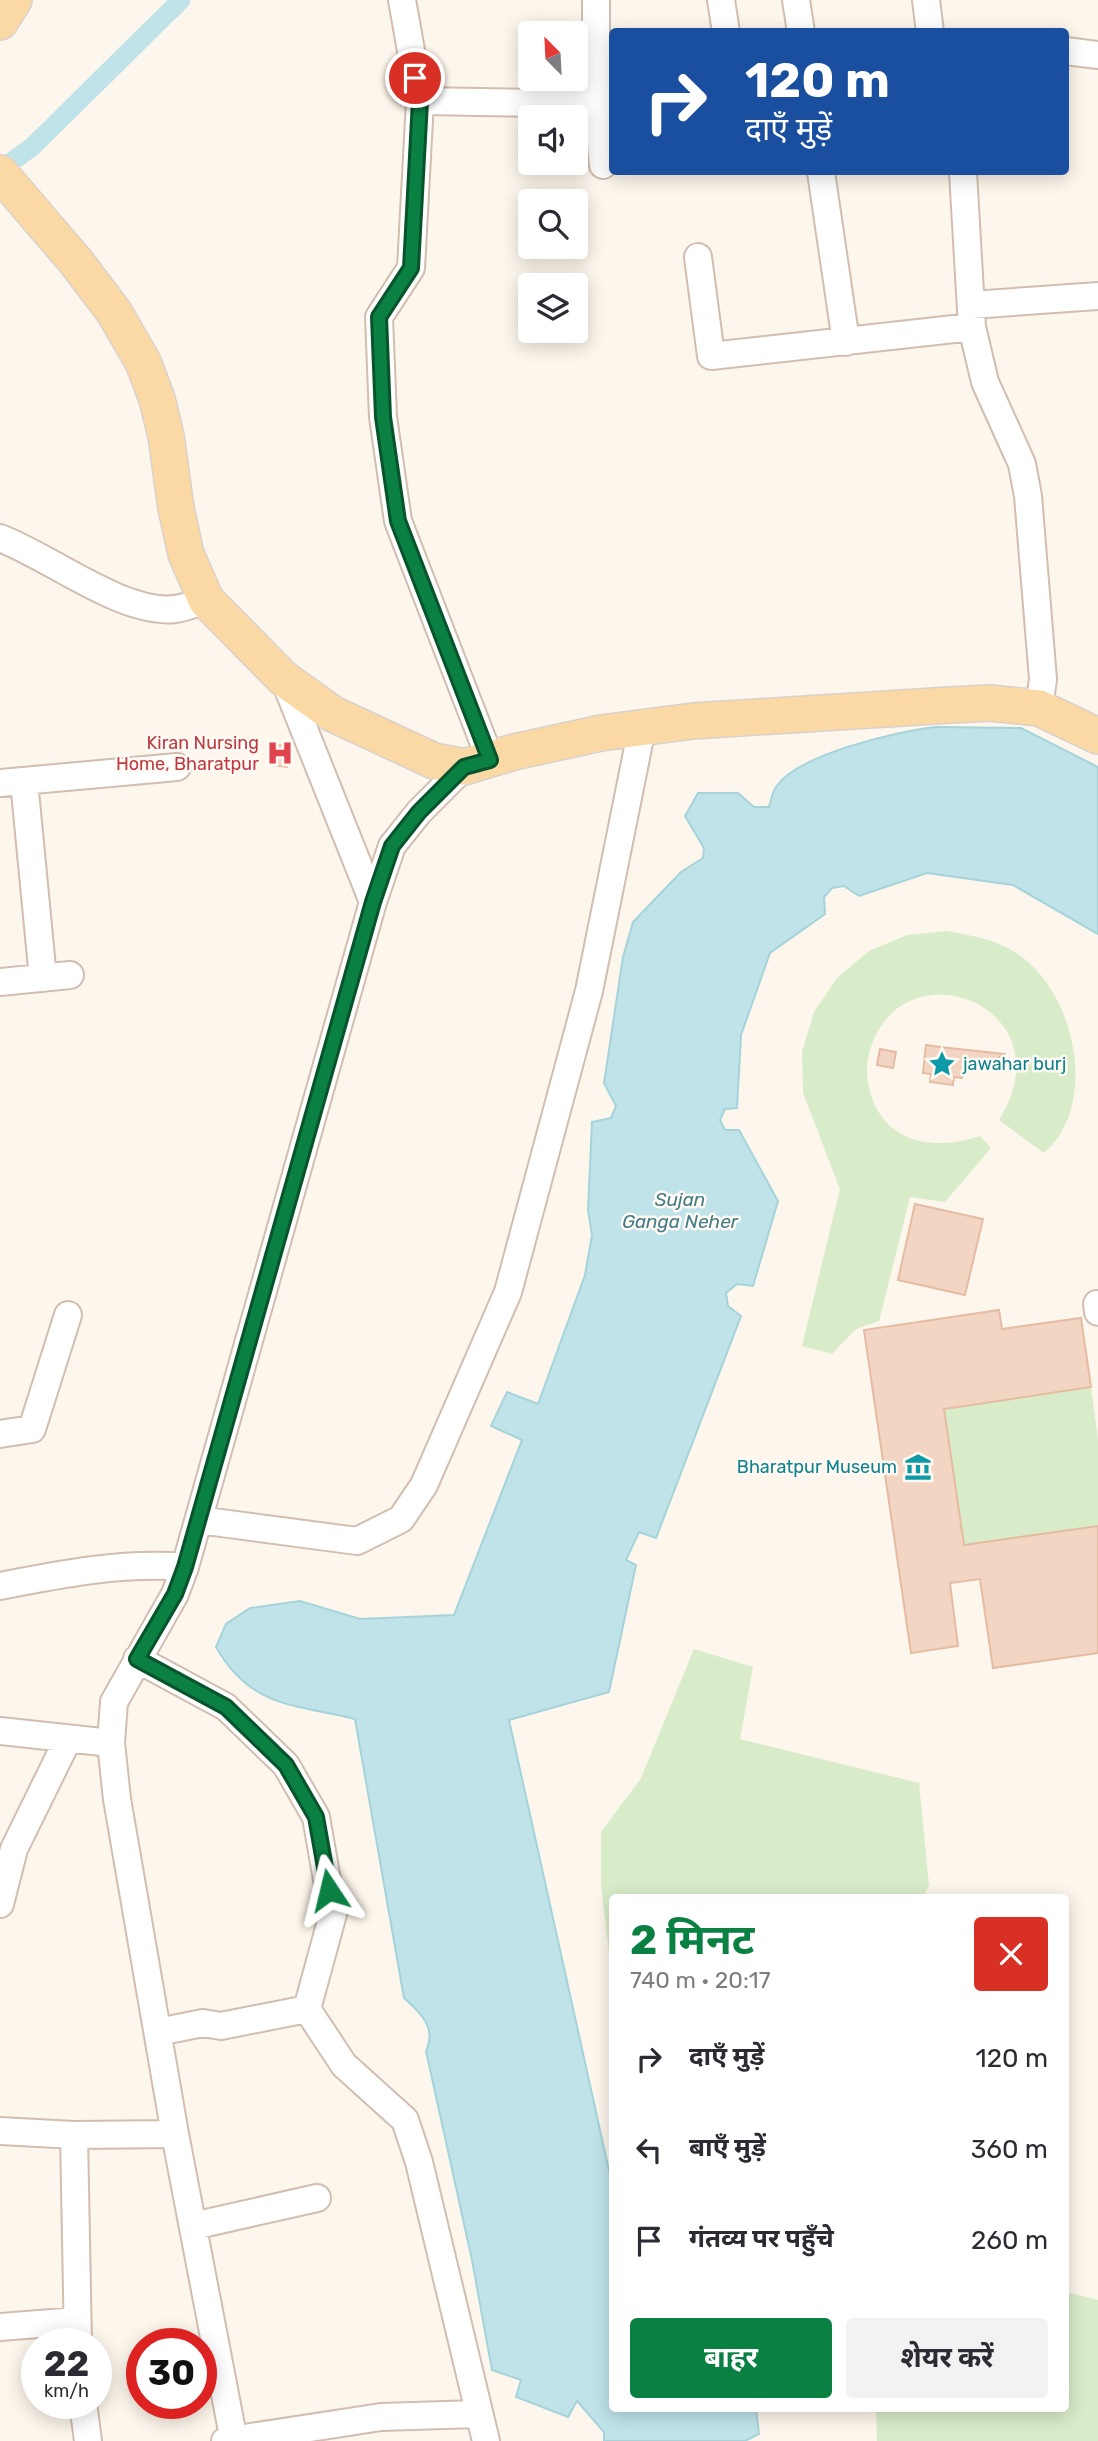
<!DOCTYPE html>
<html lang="hi">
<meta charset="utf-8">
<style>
body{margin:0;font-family:Rubik,"Noto Sans Devanagari",sans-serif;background:#f2f2f3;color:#2b2b33;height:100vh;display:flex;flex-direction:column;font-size:26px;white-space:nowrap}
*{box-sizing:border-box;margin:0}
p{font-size:23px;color:#7c7c81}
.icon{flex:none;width:38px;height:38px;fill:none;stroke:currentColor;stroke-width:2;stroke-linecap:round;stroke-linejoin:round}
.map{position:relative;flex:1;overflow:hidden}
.sheet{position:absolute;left:609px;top:1894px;width:460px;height:518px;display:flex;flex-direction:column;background:#fff;border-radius:7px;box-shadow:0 4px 18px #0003}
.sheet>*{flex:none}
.hud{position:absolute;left:609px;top:28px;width:460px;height:147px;border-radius:7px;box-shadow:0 4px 18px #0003;background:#1a4fa0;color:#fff;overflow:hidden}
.needle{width:46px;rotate:336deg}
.controls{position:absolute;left:518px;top:21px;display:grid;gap:14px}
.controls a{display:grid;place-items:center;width:70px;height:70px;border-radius:7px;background:#fff;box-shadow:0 4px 18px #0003;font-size:35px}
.speed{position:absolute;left:21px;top:2328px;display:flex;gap:14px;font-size:35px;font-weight:700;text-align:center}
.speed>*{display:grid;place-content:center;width:91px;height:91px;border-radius:50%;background:#fff;box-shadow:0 4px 18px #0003;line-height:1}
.speed small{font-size:18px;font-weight:400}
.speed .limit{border:10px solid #d22;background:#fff;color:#111}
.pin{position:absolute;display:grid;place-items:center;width:60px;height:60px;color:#fff;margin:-30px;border:4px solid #fff;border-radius:50%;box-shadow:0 2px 7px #0007}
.me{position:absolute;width:77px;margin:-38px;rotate:350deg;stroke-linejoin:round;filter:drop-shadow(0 0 5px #0008)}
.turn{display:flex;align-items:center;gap:24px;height:147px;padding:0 21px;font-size:32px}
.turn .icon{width:91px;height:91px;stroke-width:2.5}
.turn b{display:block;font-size:49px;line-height:60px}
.round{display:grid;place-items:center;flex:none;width:74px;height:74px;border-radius:7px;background:#f2f2f3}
.overview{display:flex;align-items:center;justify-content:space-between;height:119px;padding:0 21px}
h1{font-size:42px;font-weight:700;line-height:52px;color:#0b8043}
.action{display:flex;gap:14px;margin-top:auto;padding:14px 21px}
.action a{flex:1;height:80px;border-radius:7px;background:#0b8043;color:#fff;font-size:28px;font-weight:700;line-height:80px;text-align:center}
.action a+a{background:#f2f2f3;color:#2b2b33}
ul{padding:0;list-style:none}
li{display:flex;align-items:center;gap:21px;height:91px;padding:0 21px}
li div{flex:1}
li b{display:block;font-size:26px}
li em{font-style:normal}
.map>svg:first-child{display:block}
.green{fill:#d8ecc9}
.water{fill:#bfe3e8;stroke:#a5d3da;stroke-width:2}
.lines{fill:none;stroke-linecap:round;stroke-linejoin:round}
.canal{stroke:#bfe3e8;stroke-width:19}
.building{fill:#f3d5c3;stroke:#e6bba3;stroke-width:2}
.minor-casing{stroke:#d1beb0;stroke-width:30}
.major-casing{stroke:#dad1cd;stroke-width:38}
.minor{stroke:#fff;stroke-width:26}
.major{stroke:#fbd9a5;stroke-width:35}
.route-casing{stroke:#07532c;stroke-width:18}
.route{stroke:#0b8043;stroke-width:12}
.labels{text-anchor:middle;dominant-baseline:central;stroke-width:5;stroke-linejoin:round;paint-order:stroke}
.health-label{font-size:18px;fill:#be3a42;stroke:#fffaf3;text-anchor:end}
.culture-label{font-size:18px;fill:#0d838f;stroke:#fffaf3;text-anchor:start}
.water-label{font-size:19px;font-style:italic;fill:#437c86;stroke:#fffaf3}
</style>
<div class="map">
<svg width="1098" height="2441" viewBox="0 0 1098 2441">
<rect width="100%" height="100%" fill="#fdf6ec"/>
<path class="green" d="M947,931C973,936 1000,940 1022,957C1077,998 1098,1107 1044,1153L999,1120C1067,1012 916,947 875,1037C867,1054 865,1070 869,1088C882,1143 933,1152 980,1136L991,1148L945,1202L910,1197L879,1321L856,1329L832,1354L802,1346L840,1189L803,1093L802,1052L814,1012L837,978L869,951L907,935Z
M1091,1387L1098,1439V1526L964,1545L944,1409Z
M694,1649L753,1667L740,1739L919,1783L929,1885L923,1897H612V1976L601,1886V1832L641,1778Z
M1066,2292L1098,2300V2441H877L876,2408H1066Z"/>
<path class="water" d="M936,727L1021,728L1098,767V934L1013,885L927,873L859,896L844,886L832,888L824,897L825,914L770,953L741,1035L737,1108L725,1109L720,1120L725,1130H739L778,1201L753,1286L737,1284L726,1293L728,1306L741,1316L656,1538L639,1532L626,1560L636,1565L609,1692L509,1720L612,2184V2408H756L759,2434L745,2441H604V2432L577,2401L568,2417L516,2397L521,2380L492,2370L472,2260L426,2051C437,2028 421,2013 404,1998L355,1719C294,1704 251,1708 216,1647L226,1624L250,1608L300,1601L360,1619L454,1615L522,1440L491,1426L507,1392L538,1404L585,1275L592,1235L588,1210L592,1122L611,1118L616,1106L604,1083L623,957L633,922L681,872L703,858L704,848L685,816L698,793H738L754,807H769C771,801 772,792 776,787C798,754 898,731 936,727Z"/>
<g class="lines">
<path class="canal" d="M0,170L32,147L181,0"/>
</g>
<path class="building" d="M273,745L289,746L287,767L271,765Z
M926,1045L940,1047L1004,1054L984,1067L964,1062L962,1078L954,1077L953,1085L930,1082L931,1074L923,1073Z
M880,1049L896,1052L893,1068L877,1065Z
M915,1204L983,1219L965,1295L898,1280Z
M999,1310L1002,1329L1081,1318L1091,1387L944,1409L964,1545L1098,1526V1653L993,1668L980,1579L950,1583L958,1646L911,1653L864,1330Z"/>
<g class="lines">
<defs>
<path id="minor" d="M402,0L420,101L411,268L379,317L383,417L398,521L490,759
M596,0V95L603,165
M721,0L726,32
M796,0L801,32
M926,0L930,32
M1066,51L1098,55
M420,101L534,103L612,93
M821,172L846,342
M963,172L972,327L985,382L1022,464L1028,496L1043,679L1039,708
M698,257L711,356L972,327
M971,305L1098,296
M0,538C50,557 123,615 175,609C185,608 196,603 206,600
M24,781L43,978
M0,783L177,767
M373,902L392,846L419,812L464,767
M0,982L70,975
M1097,1304L1098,1312
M0,1434L32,1429L68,1315
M199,1520L357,1541L401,1519L424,1485L508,1292L589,991L642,728
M0,1586C61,1574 123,1562 185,1567
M137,1659L226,1707L286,1765L316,1817L333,1914L307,2009L344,2065L405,2120L419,2162L486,2441
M0,1731L111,1743
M0,1904L14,1849L68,1739
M158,2032L203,2023L221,2026L307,2009
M0,2131L74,2135L175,2134
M74,2135L78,2343
M193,2226L317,2198
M0,2327L77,2321
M83,2403L88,2441
M225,2441L381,2417L477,2414
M234,2441L175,2134L117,1799L111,1743L114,1702L175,1594L185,1567L373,902L284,679"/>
<path id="major" d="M0,22L14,0
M0,173L77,263L114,312L143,362L157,399L166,436L176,508L186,554L206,600L284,679L333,714L434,761L464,767L514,752L601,733L693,721L950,705L990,703L1039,708L1098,736"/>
</defs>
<use href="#minor" class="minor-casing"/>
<use href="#major" class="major-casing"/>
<use href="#minor" class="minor"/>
<use href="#major" class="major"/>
</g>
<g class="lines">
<defs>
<path id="route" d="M329,1890L316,1817L286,1765L226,1707L137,1659L175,1594L185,1567L373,902L392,846L419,812L464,767L490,760L398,521L383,417L379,317L411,268L420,101L415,78"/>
</defs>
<use href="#route" class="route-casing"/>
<use href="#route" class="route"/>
</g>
<defs>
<symbol id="hospital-bare" viewBox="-9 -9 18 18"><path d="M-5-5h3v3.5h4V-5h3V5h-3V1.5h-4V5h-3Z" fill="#e0444e" stroke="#fffaf3" stroke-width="2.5" paint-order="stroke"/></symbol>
<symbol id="sight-bare" viewBox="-9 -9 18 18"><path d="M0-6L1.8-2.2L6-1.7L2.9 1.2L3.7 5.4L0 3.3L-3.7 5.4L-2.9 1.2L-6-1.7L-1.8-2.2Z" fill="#0f9aa8" stroke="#fffaf3" stroke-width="2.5" paint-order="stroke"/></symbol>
<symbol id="museum-bare" viewBox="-9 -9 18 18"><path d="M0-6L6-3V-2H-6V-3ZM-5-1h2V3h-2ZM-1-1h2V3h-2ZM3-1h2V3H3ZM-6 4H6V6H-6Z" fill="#0f9aa8" stroke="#fffaf3" stroke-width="2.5" paint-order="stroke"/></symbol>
</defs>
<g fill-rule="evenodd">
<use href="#hospital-bare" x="261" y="734" width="38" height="38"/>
<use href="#sight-bare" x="923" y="1045" width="38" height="38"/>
<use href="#museum-bare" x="899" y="1448" width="38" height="38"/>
</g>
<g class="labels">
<g class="health-label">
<text x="259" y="743">Kiran Nursing<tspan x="259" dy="21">Home, Bharatpur</tspan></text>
</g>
<g class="culture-label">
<text x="963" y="1064">jawahar burj</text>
<text x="897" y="1467" text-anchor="end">Bharatpur Museum</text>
</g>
<g class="water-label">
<text x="680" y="1199">Sujan<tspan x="680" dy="22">Ganga Neher</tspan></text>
</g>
</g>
</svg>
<div class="controls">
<a><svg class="needle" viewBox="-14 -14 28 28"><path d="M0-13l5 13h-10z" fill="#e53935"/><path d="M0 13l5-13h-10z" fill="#7c7c81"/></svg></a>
<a><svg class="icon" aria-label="sound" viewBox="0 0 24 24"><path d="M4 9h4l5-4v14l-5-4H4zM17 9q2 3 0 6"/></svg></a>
<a><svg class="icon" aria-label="search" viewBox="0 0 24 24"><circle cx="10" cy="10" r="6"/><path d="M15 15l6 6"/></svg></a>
<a><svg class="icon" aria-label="layers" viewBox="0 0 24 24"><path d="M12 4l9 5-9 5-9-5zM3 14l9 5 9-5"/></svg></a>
</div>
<div class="speed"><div>22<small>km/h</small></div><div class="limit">30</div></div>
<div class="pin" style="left:415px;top:78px;background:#d93025"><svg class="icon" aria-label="arrive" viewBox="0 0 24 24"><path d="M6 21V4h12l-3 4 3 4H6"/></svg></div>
<svg class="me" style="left:329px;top:1890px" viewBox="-20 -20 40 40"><path d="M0-17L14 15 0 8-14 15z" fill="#0b8043" stroke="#fff" stroke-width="4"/></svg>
<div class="hud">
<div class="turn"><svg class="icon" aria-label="right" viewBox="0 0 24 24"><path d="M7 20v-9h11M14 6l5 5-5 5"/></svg><div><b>120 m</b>दाएँ मुड़ें</div></div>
</div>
<section class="sheet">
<div class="overview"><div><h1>2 मिनट</h1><p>740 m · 20:17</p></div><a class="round" style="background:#d93025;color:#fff"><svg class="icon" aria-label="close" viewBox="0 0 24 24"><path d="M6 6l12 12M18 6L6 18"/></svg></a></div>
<ul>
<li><svg class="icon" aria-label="right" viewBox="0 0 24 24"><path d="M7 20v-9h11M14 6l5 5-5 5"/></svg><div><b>दाएँ मुड़ें</b></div><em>120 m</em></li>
<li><svg class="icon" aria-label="left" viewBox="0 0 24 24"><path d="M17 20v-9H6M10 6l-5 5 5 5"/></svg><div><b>बाएँ मुड़ें</b></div><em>360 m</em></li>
<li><svg class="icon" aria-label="arrive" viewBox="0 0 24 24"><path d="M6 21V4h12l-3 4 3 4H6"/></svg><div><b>गंतव्य पर पहुँचे</b></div><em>260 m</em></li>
</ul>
<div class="action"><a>बाहर</a><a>शेयर करें</a></div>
</section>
</div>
